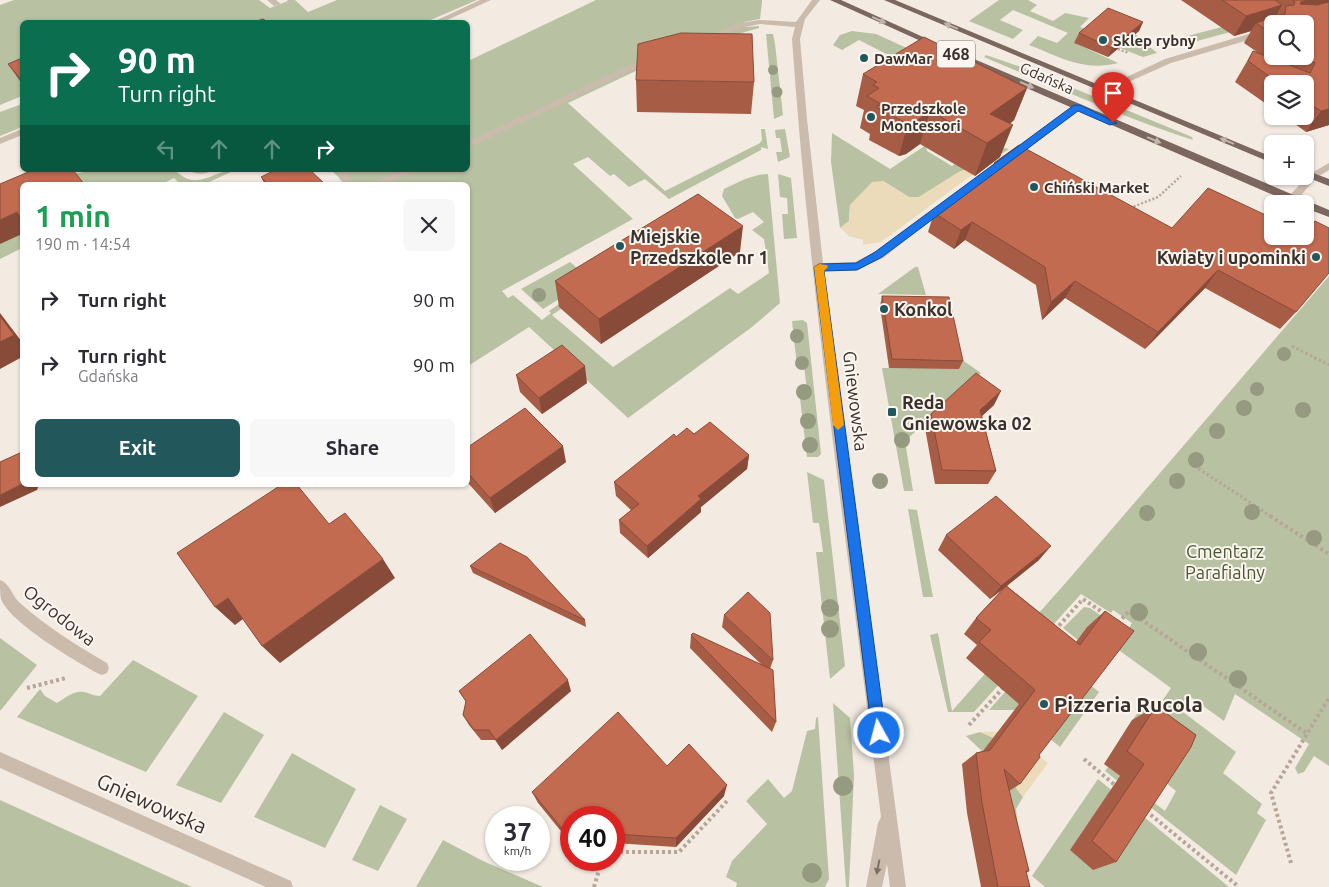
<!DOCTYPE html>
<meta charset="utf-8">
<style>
body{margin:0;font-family:Ubuntu,sans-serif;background:#f7f7f7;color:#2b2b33;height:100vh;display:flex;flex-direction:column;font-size:19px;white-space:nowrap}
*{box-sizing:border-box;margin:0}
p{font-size:16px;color:#7c7c81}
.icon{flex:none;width:28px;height:28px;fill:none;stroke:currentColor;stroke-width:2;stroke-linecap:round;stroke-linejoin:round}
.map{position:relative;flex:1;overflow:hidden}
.side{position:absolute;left:20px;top:182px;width:450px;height:305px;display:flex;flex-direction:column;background:#fff;border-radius:8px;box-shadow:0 1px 4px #0004}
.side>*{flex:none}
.guide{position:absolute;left:20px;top:20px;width:450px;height:152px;border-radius:8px;box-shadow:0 1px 4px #0004;background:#0b6e4f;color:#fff;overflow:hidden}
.buttons{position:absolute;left:1264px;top:15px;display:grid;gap:10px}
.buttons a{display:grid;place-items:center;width:50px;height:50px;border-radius:8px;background:#fff;box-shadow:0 1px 4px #0004;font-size:25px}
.speed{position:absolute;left:485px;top:806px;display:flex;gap:10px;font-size:25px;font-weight:700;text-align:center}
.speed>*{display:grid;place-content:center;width:65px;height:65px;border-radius:50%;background:#fff;box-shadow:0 1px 4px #0004;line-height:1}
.speed small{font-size:12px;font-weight:400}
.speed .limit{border:8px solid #d22;background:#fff;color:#111}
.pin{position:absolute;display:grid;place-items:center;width:42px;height:42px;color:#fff;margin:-51px -21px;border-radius:50% 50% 50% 0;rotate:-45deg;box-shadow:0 0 5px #0007}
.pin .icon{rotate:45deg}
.me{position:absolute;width:55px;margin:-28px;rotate:353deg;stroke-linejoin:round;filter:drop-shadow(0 0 4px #0008)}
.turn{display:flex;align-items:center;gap:18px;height:105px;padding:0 15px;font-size:22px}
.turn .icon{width:65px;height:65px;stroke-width:2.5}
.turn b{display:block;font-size:35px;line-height:42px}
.lanes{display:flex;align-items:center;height:48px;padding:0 15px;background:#0003;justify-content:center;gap:25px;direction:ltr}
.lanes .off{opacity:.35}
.round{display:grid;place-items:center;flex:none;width:52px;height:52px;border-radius:8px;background:#f7f7f7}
.overview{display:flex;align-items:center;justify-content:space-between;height:85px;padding:0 15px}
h1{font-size:30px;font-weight:600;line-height:38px;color:#1e9e55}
.action{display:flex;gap:10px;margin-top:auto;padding:10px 15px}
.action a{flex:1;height:58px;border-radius:8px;background:#22585b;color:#fff;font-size:20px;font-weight:600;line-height:58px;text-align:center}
.action a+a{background:#f7f7f7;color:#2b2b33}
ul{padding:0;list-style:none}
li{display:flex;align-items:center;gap:15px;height:65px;padding:0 15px}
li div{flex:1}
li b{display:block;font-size:19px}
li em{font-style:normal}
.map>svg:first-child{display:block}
.green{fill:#b8c2a2}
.sand{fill:#ecdbba}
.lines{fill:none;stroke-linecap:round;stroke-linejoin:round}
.path-far2{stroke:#b7a598;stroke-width:2.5;stroke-dasharray:2 2;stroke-linecap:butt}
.path-far1{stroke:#b7a598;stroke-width:3;stroke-dasharray:2.5 2.5;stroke-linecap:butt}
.path{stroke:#b7a598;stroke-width:4;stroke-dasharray:3 3;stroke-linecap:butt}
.minor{fill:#cbbbad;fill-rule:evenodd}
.major{fill:#7b675d;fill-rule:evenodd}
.tree{fill:#969a80}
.wall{fill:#a75c46;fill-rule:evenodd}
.shaded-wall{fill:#884b39}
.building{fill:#c26b51;stroke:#884b39}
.oneway{fill:#c1b5ad}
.oneway2{fill:#7b6f66}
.route{fill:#1a73e8;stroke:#114b97}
.slow{fill:#f59e0b}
.poi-dot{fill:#22585b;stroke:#faf5ef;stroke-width:2}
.labels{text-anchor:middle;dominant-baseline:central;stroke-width:4;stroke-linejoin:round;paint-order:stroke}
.far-poi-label{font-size:15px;font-weight:bold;fill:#3a302c;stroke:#faf5ef;text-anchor:start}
.far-street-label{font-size:15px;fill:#3a302c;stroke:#faf5ef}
.shield{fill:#faf5ef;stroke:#746b66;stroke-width:1}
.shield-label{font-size:16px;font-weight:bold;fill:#3a302c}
.poi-label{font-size:18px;font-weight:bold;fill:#3a302c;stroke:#faf5ef;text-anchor:start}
.street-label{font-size:18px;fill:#3a302c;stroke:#faf5ef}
.park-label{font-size:18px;fill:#4a5830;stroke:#faf5ef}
.near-poi-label{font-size:21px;font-weight:bold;fill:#3a302c;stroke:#faf5ef;text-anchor:start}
.near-street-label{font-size:21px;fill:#3a302c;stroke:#faf5ef}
</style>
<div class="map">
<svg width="1329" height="887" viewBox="0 0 1329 887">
<rect width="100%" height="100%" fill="#f3ebe2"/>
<path class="green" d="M14,0H259L270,8L288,1L287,0H295L308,12L337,0H477L426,22H22V96L0,105V5Z
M596,0H762V2L760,19L744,22L746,27L759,26V28L676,52L568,103L665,191L760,143L762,140L761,129H765L768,149L761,147V150L669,199L645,179L629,187L614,174L610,176L588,157L573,164L633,219L502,291L508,298L513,295L542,320L551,313L549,311L563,301L561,298L543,309L521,289L570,262L589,278L559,307L561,309L552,315L613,367L730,288L738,294L769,273L764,239L752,230L764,222L753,212L738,219L735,218L722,196L724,189C739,182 751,175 768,174L780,303L752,327L628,418L529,327L468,366V185H347L331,170H468V61Z
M999,0H1028L1037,5L1030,11L1053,21L1065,13L1089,18L1080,27L1089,30L1075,43L1118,63C1084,72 1060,57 1029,45L1038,36L1057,43L1068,33L1013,10L1000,20L1023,30L1013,39L969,21Z
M1119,20L1157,53L1143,57L1120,48L1131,37Z
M1222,27L1230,32L1176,47L1168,41Z
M852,31L876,34L909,49L896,59L859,40L842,50L833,45L840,35Z
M766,34H773L775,44L783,115L774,119Z
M986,55L1027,69L1192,137L1193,140C1122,117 1053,86 984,57Z
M22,104V127L0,136V112Z
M785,129L790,157L778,162L776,152H782L780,138H776L775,130Z
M832,133L890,169L926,145L927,151L952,166L984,144L1009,149L991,161L959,172L919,197H909L883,181L850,205L849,221L840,228L831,162Z
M97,170H175C197,193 213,170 235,170L203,185H181L174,178L160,185H84L53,177Z
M778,174L791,178L797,238L784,239L782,214H788L787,198L780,197Z
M0,200L22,234V248L0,259Z
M915,267H918L926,295L878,294Z
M1329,276V766L1314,756L1304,772L1298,774L1295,768L1309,744L1235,694L1224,721L1188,695L1179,709L1236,752L1223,773L1262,804L1257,813L1266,820L1236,875L1105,771L1108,767L1165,811L1176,791L1154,773L1136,739L1125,731L1147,699L1158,707L1171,688L1087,627L1078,640L1063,628L1084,607L1090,608L1126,633L1132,623L1113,610L1111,613L1081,594L974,712H948L930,635L938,633L952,711L1069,579Z
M803,320L807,323L821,454L818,457H807L799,390H807L804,366H797L792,321Z
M948,350L981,373L905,441L913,491H904L882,368H889Z
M807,472L824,480L845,666L830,679L816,552H823L819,523H813Z
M908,509L917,510L933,597H923Z
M1055,635L1058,659L1099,692L1060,747L1015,710H989Z
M0,638L37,665L1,710H0Z
M133,660L198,696L146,772L17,717L40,689L45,696L57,703C65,698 74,690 84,692C90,693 93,696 100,696Z
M833,703L850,718L854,775L849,887H846Z
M224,712L264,735L221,803L176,785Z
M818,717L829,879L825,887H736L737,883L726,877L732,861L767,824L746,801L768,779L784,798L792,791L807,731L815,729L816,718Z
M980,732L1001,741L1028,771L1016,788L1023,797L1016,809L1024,887L983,752L966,736Z
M292,753L356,789L325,848L254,817Z
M1098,779L1229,887H1045L1032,876Z
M0,800L176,880L192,887H0Z
M380,805L407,819L378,871L352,860Z
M443,840L483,861L543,887H416Z"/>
<path class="sand" d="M991,161L881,242L863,245V240L849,236L840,228L849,221L850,205L872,182L883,181L909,197H919L959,172Z
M1009,731L1048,763L1023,797L1016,788L1028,771L1001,741L980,732Z"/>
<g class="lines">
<path class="path-far2" d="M1118,49L1129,53
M1130,208L1158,197L1181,176"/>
<path class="path-far1" d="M1292,346L1329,365
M1190,463L1272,517"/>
<path class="path" d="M1270,516L1329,554
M1118,623L1129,611L1306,733
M1055,630L1083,599L1105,614
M27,688L66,678
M969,725L1004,687
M1084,759L1116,786
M1146,811L1239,887
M614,852H679L728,800
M1291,863L1271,793L1329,698
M594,887L602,860"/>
<path class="minor" d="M267,0H276L281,4L274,6Z
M480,0H491L443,22H433Z
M812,0H820L805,19L800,39L807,119L823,263L855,262L875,252L943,202L947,201L952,204L883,258L857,270L824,271L906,887H890L887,864L882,887H866L878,823L881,817C849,558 810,299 792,39L795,27L760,24L745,27L704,42L700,39L740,23L760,20L796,22Z
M1272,27V33L1171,63L1106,92H1100L1099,90L1165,59Z
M653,54L656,55V59L468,148V142Z
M1077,104L1080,105V109L1015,159H1009V155Z
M22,129V135L0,144V138Z
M1329,163V170L1316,178L1296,201H1288V197L1310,174Z
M189,170H212C207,175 194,175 189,170Z
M340,170H350L349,177L356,185H345L339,178Z
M404,170H418L383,185H369L370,183Z
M0,580C10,583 12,596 20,603C47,627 76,645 107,663L109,668L107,673L102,675L97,673C74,660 10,623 1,599C0,594 0,585 0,580Z
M0,752L291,881L293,887H266L0,768Z"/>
<path class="major" d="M830,0H841L941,45L934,47Z
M884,0H895L1272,157V163Z
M960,53L1329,210V217L1305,208V204H1294L957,58V54Z
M1305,170L1329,179V186L1304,176Z"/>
</g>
<g class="tree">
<circle cx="773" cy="70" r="5"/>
<circle cx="777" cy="92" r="5.5"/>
<circle cx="539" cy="295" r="7"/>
<circle cx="797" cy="336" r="7"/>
<circle cx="1284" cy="354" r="7"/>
<circle cx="802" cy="363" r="7"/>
<circle cx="1257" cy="389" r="7"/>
<circle cx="804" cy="392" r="8"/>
<circle cx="1244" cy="408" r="8"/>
<circle cx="1303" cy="410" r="8"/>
<circle cx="808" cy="421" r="8"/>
<circle cx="1217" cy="431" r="8"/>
<circle cx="902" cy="440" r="8"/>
<circle cx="810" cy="445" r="8"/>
<circle cx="1196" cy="460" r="8"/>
<circle cx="880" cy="481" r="8"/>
<circle cx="1177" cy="481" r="8"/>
<circle cx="1252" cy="512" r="8"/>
<circle cx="1147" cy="513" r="8"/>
<circle cx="1314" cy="538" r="8"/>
<circle cx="830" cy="608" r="9"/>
<circle cx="1139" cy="612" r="9"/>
<circle cx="830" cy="629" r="9"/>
<circle cx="1198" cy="652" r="9"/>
<circle cx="1238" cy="679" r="9"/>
<circle cx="843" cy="786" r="10"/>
<circle cx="812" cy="873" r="10"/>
</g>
<path class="wall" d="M1181,0H1329V125L1306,132L1284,116H1305V84H1272V108L1235,82L1253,51L1257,52L1244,43L1251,31L1234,36ZM1272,24H1305V56H1272Z
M1143,22L1139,31L1108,57L1074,43L1079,33Z
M22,58V84L8,64Z
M863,74L1027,88L1014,120L1010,124L1000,157L975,176L920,144L906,154L899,156L869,140L870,134L860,128L864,110L856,106Z
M636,80L754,82L751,114L637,112Z
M1019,145L1296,312L1280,329L1205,288L1145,349L1065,298L1042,320L1036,285L965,240L954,249L928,232L934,213L990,172L994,163Z
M261,177L326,185H265Z
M740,252L601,344L559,307L555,281Z
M882,296L963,361L959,369L889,368L880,306Z
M516,375L587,383L542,414L520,392Z
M994,405L982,416L996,471L988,484H935L925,428L931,414Z
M694,434L749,455L747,469L701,507V512L648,558L620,533L619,520L631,510L616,496L614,482L676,437Z
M468,447L566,462L495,513L468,483Z
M946,535L1039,560L1007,586L1076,642L1087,627L1105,611L1039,755L1020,784L1009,791L1029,871L1026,873L1030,887H981L967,813L962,764L976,753L983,751L1019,704L966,658L977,645L964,634L976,618L1003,589L990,599L938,550Z
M470,566L585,620L586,627L473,573Z
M724,615L773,660L770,669L776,722L772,732L690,648L691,635L762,665L722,627Z
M459,691H571L502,750L495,740H481L469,725L463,715L466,702Z
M1156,706L1196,735L1116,862L1093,870L1070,850L1120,776L1104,764L1132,720Z
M532,792L724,796L676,847L614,843V818H571V841H569L538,803Z"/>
<path class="shaded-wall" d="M1308,0H1329V9L1288,22L1301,2Z
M1282,5L1270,26L1256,23L1251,31L1234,36L1246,16Z
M1143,22L1139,31L1108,57L1112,48Z
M1027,88L1014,120L984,142L990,114Z
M1329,109V125L1306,132L1321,111Z
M930,111L920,144L906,154L899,156L908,124Z
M1013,125L1000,157L975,176L987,143Z
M17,212L22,219V234L0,244V220Z
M972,222L965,240L954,249L961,230Z
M743,226L740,252L601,344L599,319Z
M1218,270L1205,288L1145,349L1158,332Z
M1075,281L1065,298L1042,320L1051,302Z
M0,313L22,342V357L0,369Z
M585,366L587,383L542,414L539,398Z
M1001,391L994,405L973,424L980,410Z
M563,446L566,462L495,513L490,498Z
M749,455L747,469L701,507V512L648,558L647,546L698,496Z
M22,484V485H39L37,490L0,507V495Z
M1051,546L1039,560L990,599L1001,586Z
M383,559L395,578L280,663L262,646Z
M228,598L247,616L235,625L215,607Z
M568,680L571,691L502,750L496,740Z
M727,785L724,796L676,847V838Z"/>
<path class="building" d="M1222,0H1275L1282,5L1246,16Z
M1292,0H1308L1301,2L1300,4L1317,5L1329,2V109L1321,111L1305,101V84H1280L1248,61L1253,51L1310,73L1315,63L1305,56V24H1272V34L1256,23L1285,14L1286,6L1294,5L1295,2Z
M1108,8L1143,22L1112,48L1079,33Z
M263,19L268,22H254Z
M681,33L752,34L754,82L636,80L638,44Z
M924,37L1027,88L990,114L1013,125L987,143L930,111L915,122L908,124L876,107L881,104L867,96L879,88L873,85L877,82L863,74Z
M22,58V81L8,64Z
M1019,145L1172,228L1208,188L1272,218V236H1305V233L1315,221L1329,228V273L1296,312L1218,270L1158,332L1075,281L1051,302L1045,267L972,222L961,230L934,213L998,166L994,163Z
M33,170H73L85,185H22V219L17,212L0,220V184Z
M275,170H310L326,185H269L261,177Z
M698,194L743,226L599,319L555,281Z
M882,296L949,297L963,361L892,359Z
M0,316L14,335L0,342Z
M562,345L585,366L539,398L516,375Z
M976,373L1001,391L980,410L996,471L942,470L931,414Z
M525,408L563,446L490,498L468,473V447Z
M710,422L749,455L698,496L701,499L647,546L619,520L639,504L614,482L674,434L676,437L687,428L694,434Z
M22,452V484L0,495V462Z
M281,485H297L329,524L345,513L383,559L262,646L228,598L215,607L177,553Z
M996,496L1051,546L1001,586L946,535Z
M500,543L527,557L585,620L470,566Z
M1006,586L1080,645L1105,611L1134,631L1039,755L1040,757L1020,784L1004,769L1029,871H1026L1030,887H998L982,803L976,753L990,750L1035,690L979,642L991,630L976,618Z
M748,592L770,613L773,660L724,615Z
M693,633L773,670L776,722L691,635Z
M530,634L568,680L496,740L489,730H474L463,715L466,701L459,691Z
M1156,706L1196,735L1191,747L1116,862L1092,841L1144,764L1127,751Z
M618,712L667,766L689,744L727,785L676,838L614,834V818H571V832L564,831L532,792Z"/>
<defs><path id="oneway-solid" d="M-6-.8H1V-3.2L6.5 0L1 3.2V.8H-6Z" transform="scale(1.25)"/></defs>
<g class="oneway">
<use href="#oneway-solid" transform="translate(879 20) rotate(24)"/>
<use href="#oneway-solid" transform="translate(951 26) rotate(-157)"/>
<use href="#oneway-solid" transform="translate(1027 85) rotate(24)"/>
<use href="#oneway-solid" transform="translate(1154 140) rotate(23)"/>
<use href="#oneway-solid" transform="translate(1227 141) rotate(-158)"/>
</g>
<use class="oneway2" href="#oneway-solid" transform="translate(878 867) rotate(101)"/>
<path class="route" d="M1074,105H1080L1117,123L1110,125L1078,111L882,257L857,270L824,271L886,733L884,738L879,740L874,738L872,733L814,267L819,264L856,263L875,252Z"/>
<path class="slow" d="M819,264L827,265L828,267L824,271L844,425L838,430L833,425L814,267Z"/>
<g class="poi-dot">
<circle cx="1103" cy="40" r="5"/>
<circle cx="864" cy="58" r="5"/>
<circle cx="871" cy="117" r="5"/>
<circle cx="1034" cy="187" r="5"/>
<circle cx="620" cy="246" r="5"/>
<circle cx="1316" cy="257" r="5"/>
<circle cx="884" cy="309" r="5"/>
<rect x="887" y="407" width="10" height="10" rx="2.5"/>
<circle cx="1044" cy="704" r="5"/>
</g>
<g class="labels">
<g class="far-poi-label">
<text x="1113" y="40">Sklep rybny</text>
<text x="874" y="58">DawMar</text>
<text x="881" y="108">Przedszkole<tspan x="881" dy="17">Montessori</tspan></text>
<text x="1044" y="187">Chiński Market</text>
</g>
<g class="far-street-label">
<text transform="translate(1047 78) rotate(24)">Gdańska</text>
</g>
<rect class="shield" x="937" y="40.5" width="38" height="27" rx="4"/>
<g class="shield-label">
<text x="956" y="54">468</text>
</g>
<g class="poi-label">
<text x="630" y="236">Miejskie<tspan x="630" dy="21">Przedszkole nr 1</tspan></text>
<text x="1306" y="257" text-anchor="end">Kwiaty i upominki</text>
<text x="894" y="309">Konkol</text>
<text x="902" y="402">Reda<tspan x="902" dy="21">Gniewowska 02</tspan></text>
</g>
<g class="street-label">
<text transform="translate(856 401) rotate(83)">Gniewowska</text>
<text transform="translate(60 615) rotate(38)">Ogrodowa</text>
</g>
<g class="park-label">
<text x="1225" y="551">Cmentarz<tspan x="1225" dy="21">Parafialny</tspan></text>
</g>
<g class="near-poi-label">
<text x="1054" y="704">Pizzeria Rucola</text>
</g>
<g class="near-street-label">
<text transform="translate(152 803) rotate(24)">Gniewowska</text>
</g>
</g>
</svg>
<div class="buttons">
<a><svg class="icon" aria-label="search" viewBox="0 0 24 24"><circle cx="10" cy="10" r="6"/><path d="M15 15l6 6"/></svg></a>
<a><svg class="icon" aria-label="layers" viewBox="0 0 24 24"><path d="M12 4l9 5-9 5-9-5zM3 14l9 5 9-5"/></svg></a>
<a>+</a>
<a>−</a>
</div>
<div class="speed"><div>37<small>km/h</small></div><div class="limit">40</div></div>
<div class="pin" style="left:1113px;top:123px;background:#d93025"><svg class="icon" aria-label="arrive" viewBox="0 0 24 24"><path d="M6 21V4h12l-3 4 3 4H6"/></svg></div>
<svg class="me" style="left:879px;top:733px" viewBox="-20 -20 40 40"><circle r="17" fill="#1a73e8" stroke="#fff" stroke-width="3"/><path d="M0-11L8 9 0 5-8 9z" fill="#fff"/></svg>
<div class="guide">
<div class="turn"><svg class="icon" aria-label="right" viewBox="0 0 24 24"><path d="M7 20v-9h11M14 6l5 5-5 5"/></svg><div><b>90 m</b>Turn right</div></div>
<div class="lanes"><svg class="icon off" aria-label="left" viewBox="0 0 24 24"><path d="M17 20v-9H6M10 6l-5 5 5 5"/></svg><svg class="icon off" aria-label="ahead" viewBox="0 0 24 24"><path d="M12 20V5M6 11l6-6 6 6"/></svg><svg class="icon off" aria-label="ahead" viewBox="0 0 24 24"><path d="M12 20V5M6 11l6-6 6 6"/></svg><svg class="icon" aria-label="right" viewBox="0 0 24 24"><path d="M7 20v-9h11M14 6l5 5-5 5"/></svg></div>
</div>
<section class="side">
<div class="overview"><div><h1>1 min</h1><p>190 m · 14:54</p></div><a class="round"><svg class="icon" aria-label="close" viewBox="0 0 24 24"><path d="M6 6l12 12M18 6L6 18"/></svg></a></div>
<ul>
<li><svg class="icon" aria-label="right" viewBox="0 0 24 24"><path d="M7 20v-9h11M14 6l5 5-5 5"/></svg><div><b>Turn right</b></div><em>90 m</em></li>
<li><svg class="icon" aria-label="right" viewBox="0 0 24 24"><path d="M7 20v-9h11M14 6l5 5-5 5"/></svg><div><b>Turn right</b><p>Gdańska</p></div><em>90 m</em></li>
</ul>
<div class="action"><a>Exit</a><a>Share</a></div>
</section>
</div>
